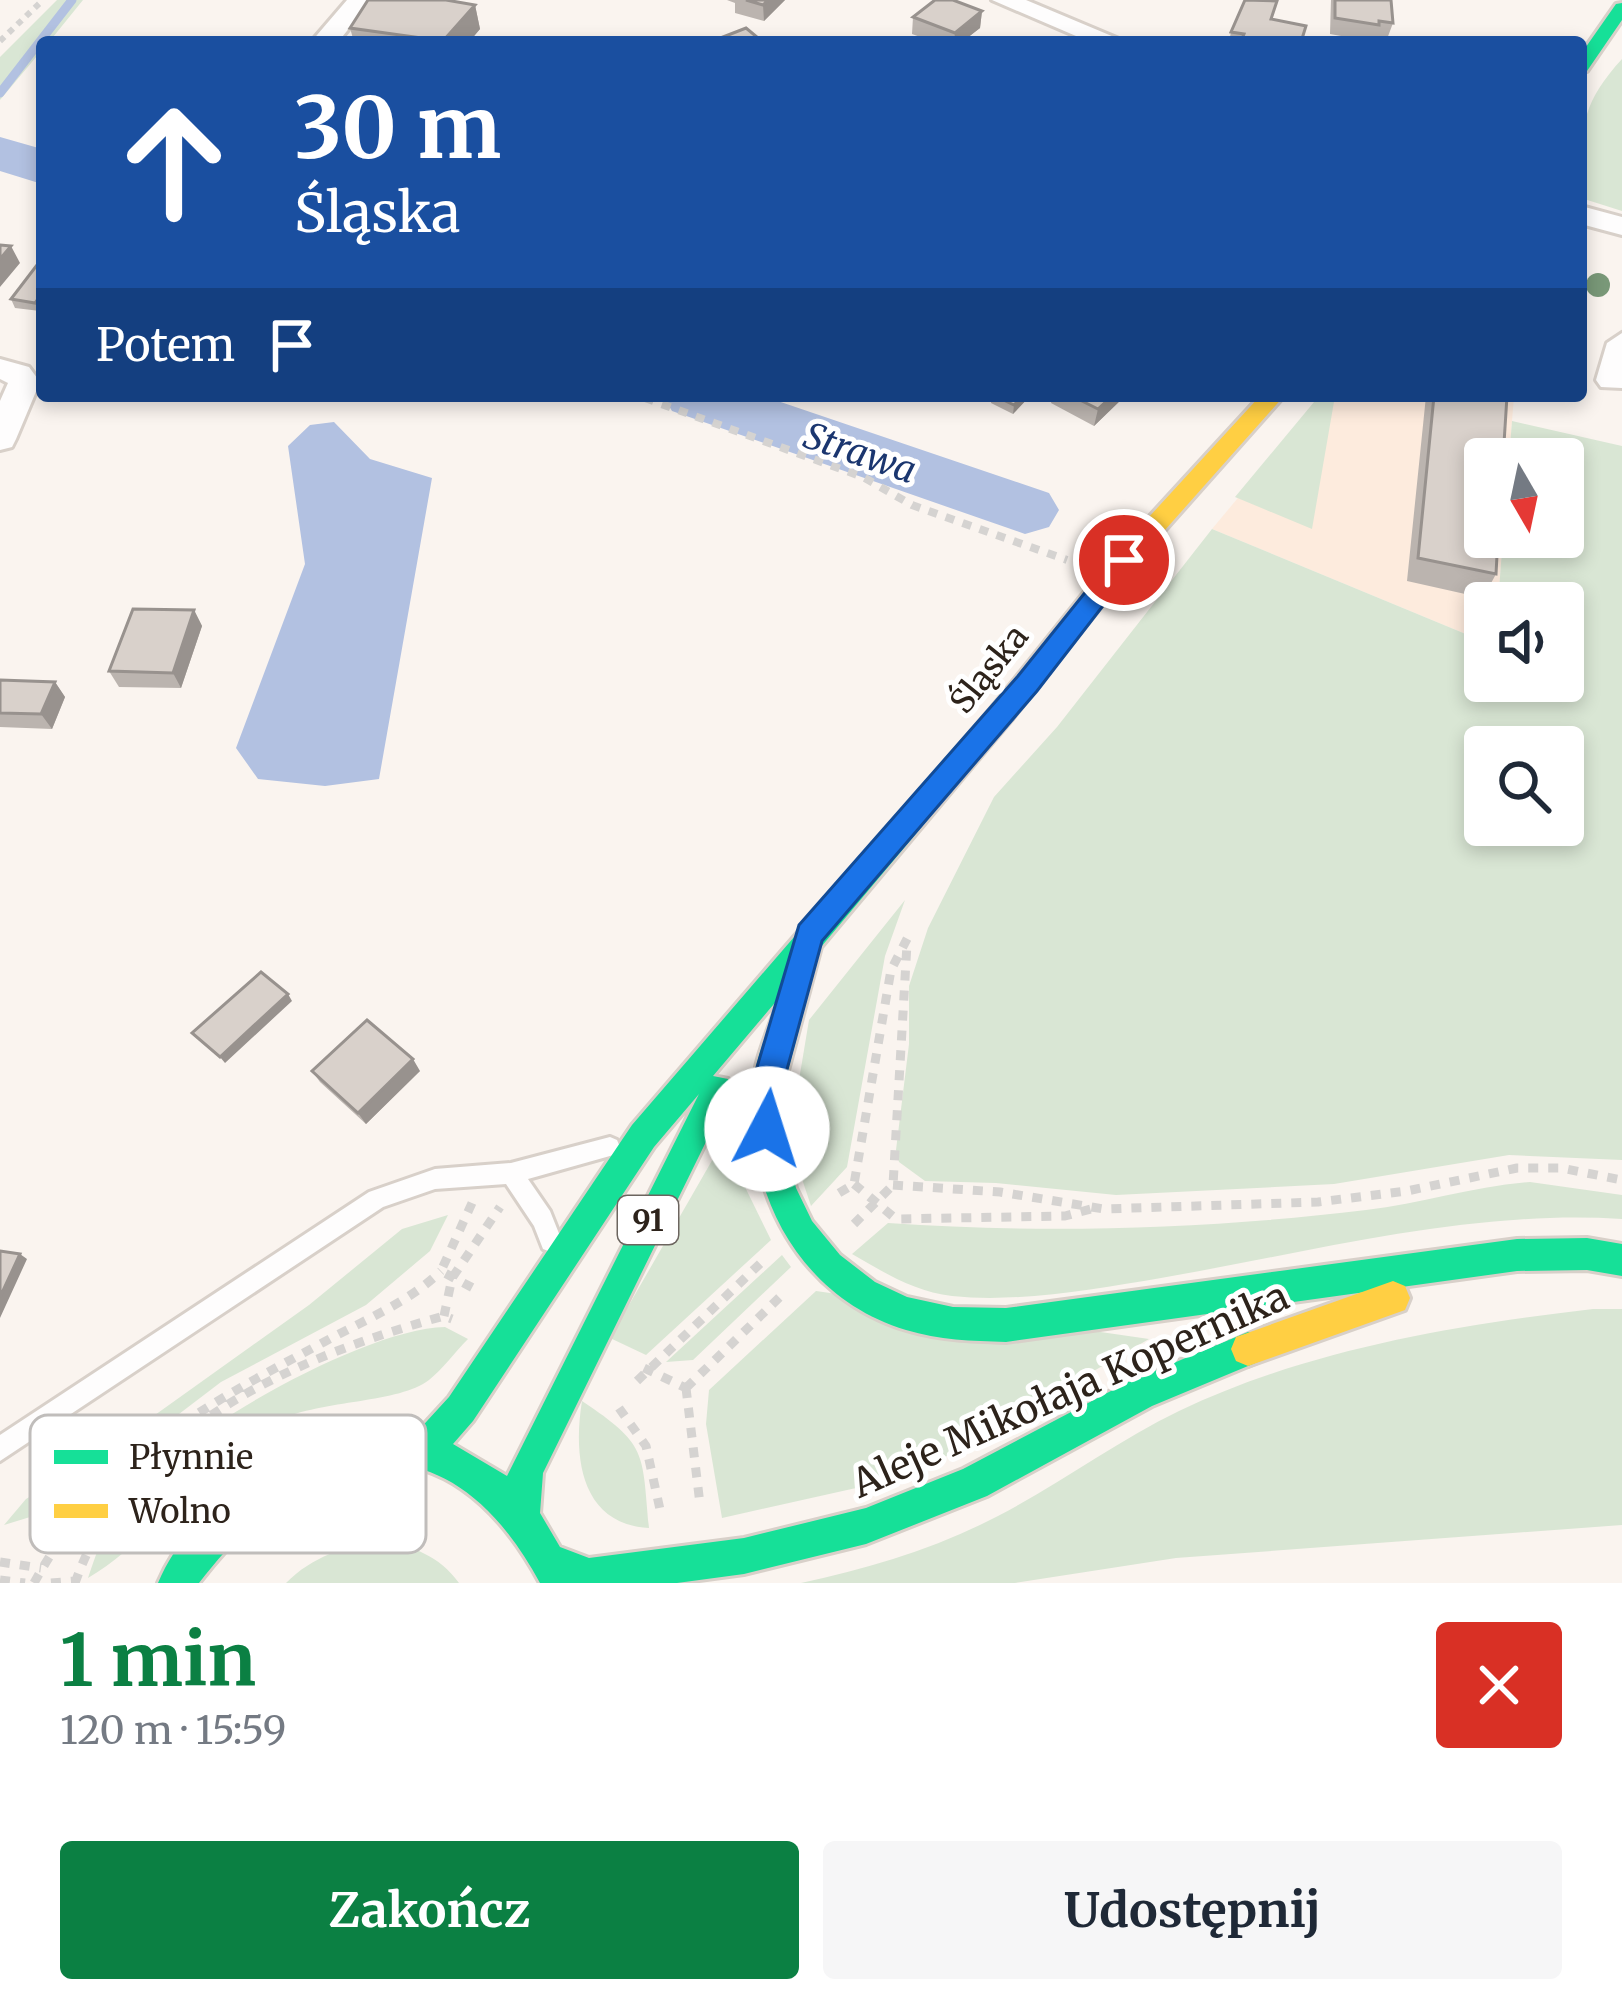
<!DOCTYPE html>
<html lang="pl">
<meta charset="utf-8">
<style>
body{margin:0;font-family:Merriweather,serif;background:#f6f6f7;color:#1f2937;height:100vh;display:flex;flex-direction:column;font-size:45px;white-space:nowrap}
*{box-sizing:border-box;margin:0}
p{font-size:39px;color:#747a83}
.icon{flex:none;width:66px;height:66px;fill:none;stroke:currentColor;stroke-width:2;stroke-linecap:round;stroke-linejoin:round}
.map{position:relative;height:1583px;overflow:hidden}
.drawer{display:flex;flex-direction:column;background:#fff;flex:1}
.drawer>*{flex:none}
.banner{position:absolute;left:36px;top:36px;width:1551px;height:366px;border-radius:12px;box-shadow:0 6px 18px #0003;background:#1a4fa0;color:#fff;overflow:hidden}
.needle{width:78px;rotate:171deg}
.fabs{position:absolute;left:1464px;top:438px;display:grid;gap:24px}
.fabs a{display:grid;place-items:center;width:120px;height:120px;border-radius:12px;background:#fff;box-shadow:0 6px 18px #0003;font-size:60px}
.pin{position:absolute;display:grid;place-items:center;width:102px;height:102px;color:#fff;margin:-51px;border:6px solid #fff;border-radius:50%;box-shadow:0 3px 12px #0007}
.me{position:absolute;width:132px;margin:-66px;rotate:5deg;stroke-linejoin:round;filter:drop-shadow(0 0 9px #0008)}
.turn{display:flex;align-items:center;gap:42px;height:252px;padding:0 60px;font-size:54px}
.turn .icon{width:156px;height:156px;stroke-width:2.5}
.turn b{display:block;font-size:84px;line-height:102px}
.then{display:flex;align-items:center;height:114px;padding:0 60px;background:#0003;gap:24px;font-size:45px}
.round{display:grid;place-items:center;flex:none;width:126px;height:126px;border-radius:12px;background:#f6f6f7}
.head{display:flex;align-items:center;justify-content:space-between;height:204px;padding:0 60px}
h1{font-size:72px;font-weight:700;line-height:90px;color:#0b8043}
.primary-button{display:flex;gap:24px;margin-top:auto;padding:24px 60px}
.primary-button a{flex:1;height:138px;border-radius:12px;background:#0b8043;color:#fff;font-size:48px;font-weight:700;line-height:138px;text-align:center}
.primary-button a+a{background:#f6f6f7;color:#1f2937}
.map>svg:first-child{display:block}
.built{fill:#fdebdd}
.green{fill:#d9e6d4;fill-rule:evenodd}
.water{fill:#b2c1e1}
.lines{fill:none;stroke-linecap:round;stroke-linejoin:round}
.stream{stroke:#b2c1e1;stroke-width:9}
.river{fill:#b2c1e1;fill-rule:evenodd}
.lane-casing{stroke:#d8d0c9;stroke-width:6}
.street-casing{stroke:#d8d0c9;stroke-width:6}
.fast-casing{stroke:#d8d0c9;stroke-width:6}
.slow-casing{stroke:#d8d0c9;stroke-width:6}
.path-far2{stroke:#d5d3d1;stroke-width:6;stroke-dasharray:6 6;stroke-linecap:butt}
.path-far1{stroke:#d5d3d1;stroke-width:8;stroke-dasharray:9 9;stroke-linecap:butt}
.path{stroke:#d5d3d1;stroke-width:9;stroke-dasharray:10 10;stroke-linecap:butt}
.lane{fill:#fefdfd;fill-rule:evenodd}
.street{fill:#fefdfd;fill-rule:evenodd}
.fast{fill:#16e098;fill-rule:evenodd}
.slow{fill:#ffcf43;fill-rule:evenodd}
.tree{fill:#799878}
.wall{fill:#bbb4af}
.shaded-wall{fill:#98928e}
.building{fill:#d9d1cb;stroke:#98928e;stroke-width:3}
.route{fill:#1a73e8;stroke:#114b97;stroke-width:3}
.labels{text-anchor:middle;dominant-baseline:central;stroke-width:10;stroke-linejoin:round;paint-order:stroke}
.shield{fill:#fff;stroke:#6c655f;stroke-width:3}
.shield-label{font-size:30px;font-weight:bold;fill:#2d231b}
.street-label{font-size:33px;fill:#2d231b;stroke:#fff}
.water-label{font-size:36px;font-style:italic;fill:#1b366f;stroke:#fff}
.near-street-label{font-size:39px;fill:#2d231b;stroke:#fff}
.key{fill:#fff;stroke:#c0bdbb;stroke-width:3}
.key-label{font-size:33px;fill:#2d231b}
</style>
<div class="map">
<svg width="1622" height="1583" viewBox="0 0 1622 1583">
<rect width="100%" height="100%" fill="#faf4ef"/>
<path class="built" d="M1323,396H1514L1509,459H1485V537H1503L1498,603H1485V642L1212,529Z"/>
<path class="green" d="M57,0H83L49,42H42V50L0,100V57Z
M1622,59V211L1581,198C1581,134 1577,108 1622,59Z
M1319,396H1335L1312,529L1235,497Z
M1512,421L1622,446V1160L1509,1155L1334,1184L1116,1195L996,1183L925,1181L899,1162L896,1150L909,1044V986L928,928L994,797L1057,727L1212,529L1485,642V681H1563V603H1498L1503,537H1563V459H1509ZM1485,747H1563V825H1485Z
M905,900L885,956L847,1167L811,1206L789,1140L809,1020Z
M737,1117L746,1189L771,1240L646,1355L610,1338Z
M1530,1182L1622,1195V1219C1469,1209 1312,1252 1161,1278C1096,1289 1018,1303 952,1296C915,1292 883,1272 852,1254L888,1223C1045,1234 1210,1229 1366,1210C1421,1204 1474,1186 1530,1182Z
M448,1215L430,1251L366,1305L221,1382L53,1510L4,1525L26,1499L106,1450L309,1305L402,1229Z
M782,1255L791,1267L693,1360L666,1362Z
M816,1291L1149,1339L945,1457L865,1486L722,1518L706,1424L709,1390Z
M1593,1309H1622V1525L1176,1558L1015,1583H801C869,1568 935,1549 998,1516C1060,1484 1117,1441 1179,1411C1306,1350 1454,1325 1593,1309Z
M445,1327L468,1339C455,1352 443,1369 429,1380C400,1403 322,1400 279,1420C201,1457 160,1536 88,1578C98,1548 108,1520 129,1495C183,1432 363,1329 445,1327Z
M582,1401C648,1445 642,1452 649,1528C580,1524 573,1456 582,1401Z
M381,1540C413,1547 439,1555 459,1583H286C313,1556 344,1547 381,1540Z"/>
<path class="water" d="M334,422L370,459L432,478L379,779L325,786L258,779L236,748L305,564L288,446L310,425Z
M944,467L1034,497L1019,522L928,495L918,474Z"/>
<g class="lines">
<path class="stream" d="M0,93L72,0"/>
<path class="river" d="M0,137L42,149V184L0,171Z
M663,396H763L1049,493L1059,510L1049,527L1025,534L672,411Z"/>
<defs>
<path id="lane" d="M610,1137L617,1140L620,1147L617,1154L528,1179L550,1211L562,1241L559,1249L551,1252L543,1249L534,1226L506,1184L435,1189L383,1207L0,1461V1435L369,1192L435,1169L511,1163Z"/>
<path id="street" d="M347,0H372L338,42H311Z
M992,0H1026L1126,42H1090Z
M1581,206L1622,217V235L1581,224Z
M1622,333V388L1601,387L1596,380L1607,343Z
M0,359L29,367L40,382L16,439L12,447L0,450V401L8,383L0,379Z"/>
<path id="fast" d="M1622,3V20L1587,71L1581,72V54L1616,4Z
M1003,702L1012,705L1016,712L1012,719L821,947L783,1089L785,1143L796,1188L812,1221L840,1255L875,1282L907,1297L953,1307L1006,1308L1517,1239L1587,1238L1622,1244V1276L1587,1270L1517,1271L1006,1342C972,1341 939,1340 906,1330C800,1298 744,1193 753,1086C755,1057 770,1027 779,998L713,1076L728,1079L732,1089L543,1473L540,1513L560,1547L589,1558L744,1538L866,1508L963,1469L1128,1382L1248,1332L1260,1337L1265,1349L1260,1361L1152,1406L987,1496L866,1544L744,1574L677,1583H540C445,1407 307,1442 199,1583H158C194,1496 320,1413 416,1433L449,1397L632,1125L994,705ZM699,1094L507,1476L453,1444L473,1421L654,1147Z"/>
<path id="slow" d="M1260,396H1284L1133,566L1012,719H994L990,712L994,705L1115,554Z
M1393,1281L1405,1286L1410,1298L1405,1310L1248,1366L1236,1361L1231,1349L1236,1337Z"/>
</defs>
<use href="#lane" class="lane-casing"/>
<use href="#street" class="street-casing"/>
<use href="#fast" class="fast-casing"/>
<use href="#slow" class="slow-casing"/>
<path class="path-far2" d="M0,41L43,0
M640,396L653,401"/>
<path class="path-far1" d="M645,398L863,477L912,505L1067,560"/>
<path class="path" d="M854,1184L896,1219L1065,1216L1091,1209
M893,1185L1000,1192L1104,1209L1318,1202L1407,1191L1517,1168H1561L1622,1180
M839,1193L854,1184L891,970L909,935
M472,1203L441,1271L473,1288
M854,1224L893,1185L907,944
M444,1316L452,1278L500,1207
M644,1368L686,1388
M637,1381L765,1259
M686,1388L784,1293
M686,1388L700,1504
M619,1408L646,1446L661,1514
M0,1562L41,1568
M0,1580L25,1583
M34,1583C101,1460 204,1406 324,1342C364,1320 408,1303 441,1271
M51,1583L75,1581
M75,1583C129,1428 296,1357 444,1316L452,1319"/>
<use href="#lane" class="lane"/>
<use href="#street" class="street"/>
<use href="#fast" class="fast"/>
<use href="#slow" class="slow"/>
</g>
<circle class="tree" cx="1598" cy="285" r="12"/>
<path class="wall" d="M727,0H785L764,21L735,13V3Z
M1331,0H1391L1393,23L1387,39L1375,38L1374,42L1330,34Z
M455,2L475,5L480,29L469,42H354L350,28Z
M982,11L980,28L963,41L965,42H934L912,34L913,17Z
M1273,19L1306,26L1302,42H1229L1231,32Z
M37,265L40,311L15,308L11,299Z
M992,396H1030L1013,414L991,403Z
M1053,396H1125L1094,426L1051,403Z
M1426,396H1507L1496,574L1483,598L1407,581Z
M194,610L202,626L181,688L119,687L109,671Z
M0,680L55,682L65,697L52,729L0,727Z
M312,1071H420L366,1124L320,1082Z"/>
<path class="shaded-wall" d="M768,0H785L764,21L763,5Z
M475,5L480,29L469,42H443Z
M982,11L980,28L962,42H954L955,33Z
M11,246L20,263L0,287V259Z
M42,293V308L40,311L35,303Z
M1023,396H1030L1013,414L1014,405Z
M1112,396H1125L1094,426L1098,409Z
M194,610L202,626L181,688L173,673Z
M55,682L65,697L52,729L41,714Z
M288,994L292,1001L225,1063L220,1057Z
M413,1059L420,1071L366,1124L358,1113Z
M20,1254L27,1259L0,1318V1297Z"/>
<path class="building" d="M368,0H446L475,5L443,41L350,28Z
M746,0H768L763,5Z
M935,0H953L982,11L955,33L913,17Z
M1245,0L1277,1L1271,19L1306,26L1301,42H1265L1242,39L1244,34L1231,32Z
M1335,0H1391L1393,23L1379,21V25L1335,18Z
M746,28L763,42H730L723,37Z
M0,245L11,246L0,259Z
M37,265H42V293L35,303L11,299Z
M995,396H1023L1014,405Z
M1072,396H1112L1098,409Z
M1434,396H1507L1503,459H1485V537H1498L1496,574L1418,558Z
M133,609L194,610L173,673L109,671Z
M0,680L55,682L41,714L0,713Z
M261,972L288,994L220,1057L192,1033Z
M367,1020L413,1059L358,1113L312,1071Z
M0,1251L20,1254L0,1297Z"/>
<path class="route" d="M1124,551L1133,554V567L1037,691L822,941L783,1084V1129L778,1140L767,1144L756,1140L751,1129L752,1084L799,925L1018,676L1116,554Z"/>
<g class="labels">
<rect class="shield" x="618" y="1196" width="60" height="48" rx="9"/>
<g class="shield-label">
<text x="648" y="1220">91</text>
</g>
<g class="street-label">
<text transform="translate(989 669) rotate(-51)">Śląska</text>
</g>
<g class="water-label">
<text transform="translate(860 453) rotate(19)">Strawa</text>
</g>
<g class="near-street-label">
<text transform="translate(1070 1390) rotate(-24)">Aleje Mikołaja Kopernika</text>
</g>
</g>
<rect x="30" y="1415" width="396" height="138" rx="18" class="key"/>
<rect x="54" y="1450" width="54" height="14" fill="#16e098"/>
<rect x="54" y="1504" width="54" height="14" fill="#ffcf43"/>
<g class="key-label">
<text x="129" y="1469">Płynnie</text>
<text x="129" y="1523">Wolno</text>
</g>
</svg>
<div class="fabs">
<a><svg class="needle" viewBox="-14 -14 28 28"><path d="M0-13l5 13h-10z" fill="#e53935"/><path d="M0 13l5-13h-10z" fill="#747a83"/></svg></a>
<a><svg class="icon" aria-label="sound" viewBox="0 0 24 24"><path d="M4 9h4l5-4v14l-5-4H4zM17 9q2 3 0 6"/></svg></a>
<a><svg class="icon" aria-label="search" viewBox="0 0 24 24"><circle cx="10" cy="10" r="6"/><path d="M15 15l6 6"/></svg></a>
</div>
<div class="pin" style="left:1124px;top:560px;background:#d93025"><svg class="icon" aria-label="arrive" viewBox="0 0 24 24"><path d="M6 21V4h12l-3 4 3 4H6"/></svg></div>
<svg class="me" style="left:767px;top:1129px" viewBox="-20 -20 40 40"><circle r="19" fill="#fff"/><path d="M0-13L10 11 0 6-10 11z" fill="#1a73e8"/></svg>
<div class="banner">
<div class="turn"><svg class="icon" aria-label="ahead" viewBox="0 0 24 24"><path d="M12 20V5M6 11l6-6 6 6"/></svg><div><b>30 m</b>Śląska</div></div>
<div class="then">Potem<svg class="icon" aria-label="arrive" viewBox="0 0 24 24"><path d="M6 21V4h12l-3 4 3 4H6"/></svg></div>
</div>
</div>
<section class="drawer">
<div class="head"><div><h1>1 min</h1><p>120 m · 15:59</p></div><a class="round" style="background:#d93025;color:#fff"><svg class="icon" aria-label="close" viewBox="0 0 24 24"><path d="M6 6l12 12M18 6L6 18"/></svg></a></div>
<div class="primary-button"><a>Zakończ</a><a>Udostępnij</a></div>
</section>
